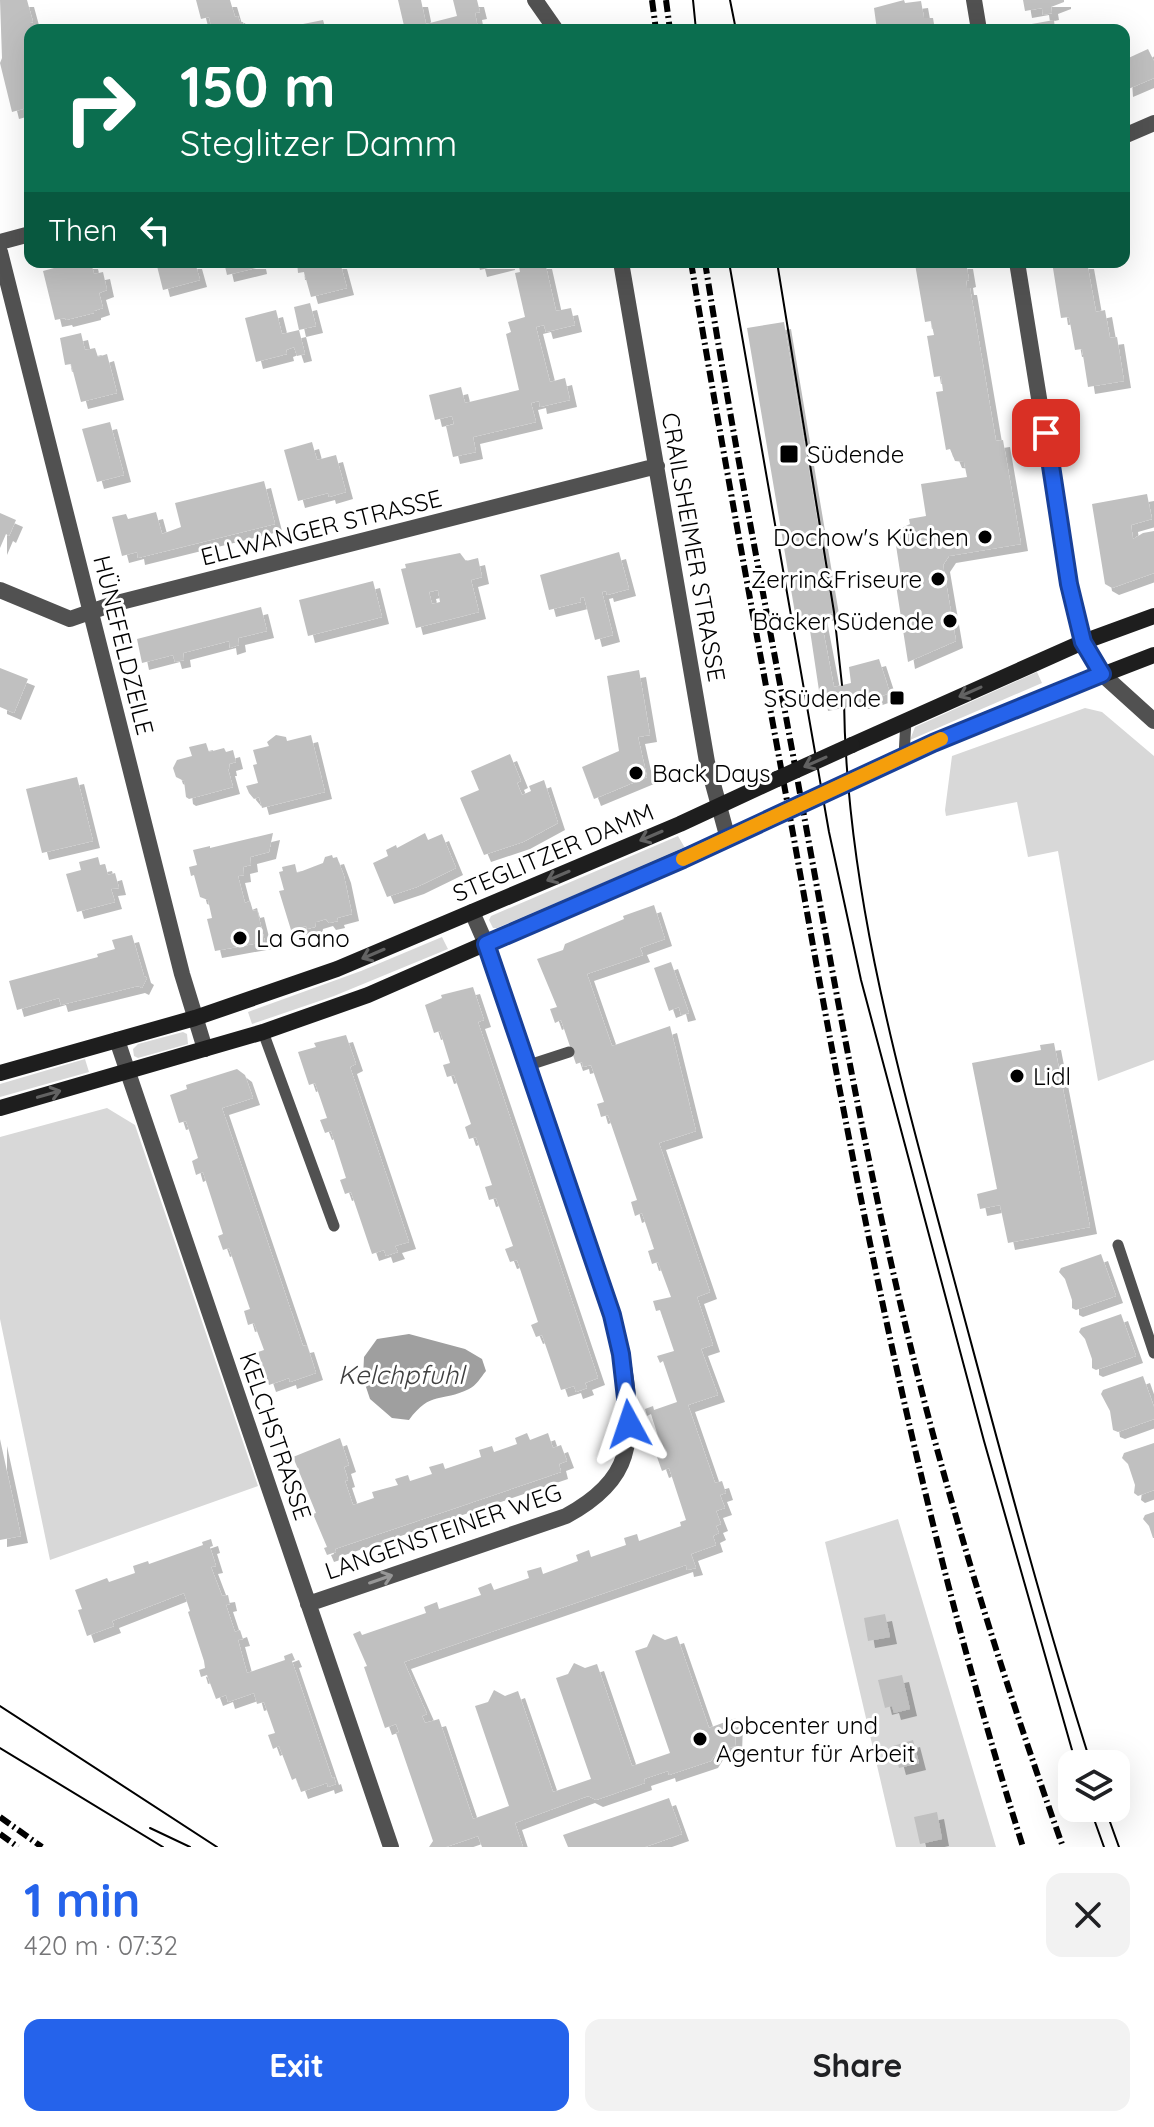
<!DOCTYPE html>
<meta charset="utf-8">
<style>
body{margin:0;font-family:Quicksand,sans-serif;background:#f2f2f2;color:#202124;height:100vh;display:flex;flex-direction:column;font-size:30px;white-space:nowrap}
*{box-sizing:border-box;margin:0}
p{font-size:26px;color:#757577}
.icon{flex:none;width:44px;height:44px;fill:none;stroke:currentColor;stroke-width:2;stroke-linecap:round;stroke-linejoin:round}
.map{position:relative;height:1847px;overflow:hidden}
.sheet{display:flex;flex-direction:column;background:#fff;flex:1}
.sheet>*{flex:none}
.hud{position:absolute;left:24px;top:24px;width:1106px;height:244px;border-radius:16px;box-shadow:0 8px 32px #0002;background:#0b6e4f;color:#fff;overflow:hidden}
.controls{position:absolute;left:1058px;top:1750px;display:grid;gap:16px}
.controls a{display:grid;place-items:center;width:72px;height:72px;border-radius:16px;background:#fff;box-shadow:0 8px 32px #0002;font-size:40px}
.pin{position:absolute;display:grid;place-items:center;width:68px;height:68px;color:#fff;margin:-34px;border-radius:16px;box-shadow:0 4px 12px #0006}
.me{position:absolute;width:88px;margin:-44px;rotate:355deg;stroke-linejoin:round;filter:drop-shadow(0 0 6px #0008)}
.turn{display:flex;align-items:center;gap:28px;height:168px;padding:0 24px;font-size:36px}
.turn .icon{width:104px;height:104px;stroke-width:2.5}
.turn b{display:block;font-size:56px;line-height:68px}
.then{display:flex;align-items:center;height:76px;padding:0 24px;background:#0003;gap:16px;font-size:30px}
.round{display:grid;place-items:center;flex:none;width:84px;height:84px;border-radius:16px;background:#f2f2f2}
.overview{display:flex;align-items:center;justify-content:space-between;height:136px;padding:0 24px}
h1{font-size:48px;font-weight:800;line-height:60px;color:#2563eb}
.cta{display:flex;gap:16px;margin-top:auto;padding:16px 24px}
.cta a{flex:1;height:92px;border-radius:16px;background:#2563eb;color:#fff;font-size:32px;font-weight:800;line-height:92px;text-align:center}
.cta a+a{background:#f2f2f2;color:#202124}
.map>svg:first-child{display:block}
.green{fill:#d8d8d8}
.water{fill:#9f9f9f}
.building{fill:#c0c0c0;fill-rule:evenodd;filter:url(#shadow)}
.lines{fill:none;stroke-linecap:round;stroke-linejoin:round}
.service{stroke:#515151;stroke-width:11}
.minor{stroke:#515151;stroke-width:16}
.secondary{stroke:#1e1e1e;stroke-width:16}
.tram{stroke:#000;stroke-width:2}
.rail{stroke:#000;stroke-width:6;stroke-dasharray:12 4 2 4;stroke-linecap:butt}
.secondary-bridge{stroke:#1e1e1e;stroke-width:16}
.oneway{stroke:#626262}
.oneway2{stroke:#979797}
.route-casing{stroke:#184099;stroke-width:20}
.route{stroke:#2563eb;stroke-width:14}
.slow{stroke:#f59e0b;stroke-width:14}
.poi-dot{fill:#000;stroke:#fff;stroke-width:3}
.labels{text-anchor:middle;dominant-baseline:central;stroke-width:6;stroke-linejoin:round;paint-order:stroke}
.poi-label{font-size:24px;fill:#000;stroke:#fff;text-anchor:start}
.street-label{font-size:24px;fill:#000;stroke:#fff}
.water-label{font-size:26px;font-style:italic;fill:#404040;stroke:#fff}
</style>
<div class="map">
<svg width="1154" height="1847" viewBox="0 0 1154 1847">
<defs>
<filter id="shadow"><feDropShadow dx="7" dy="7" stdDeviation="0" flood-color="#0004"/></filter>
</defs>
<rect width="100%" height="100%" fill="#fff"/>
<path class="green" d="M1037,672L1042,683L910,740L915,727Z
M1085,708L1102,712L1154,756V1060L1098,1081L1058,851L1028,857L1017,802L946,816L945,810L952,756Z
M678,836L685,848L497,928H493L489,920L491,916Z
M442,937L448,949L334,996L252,1024L248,1012L361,971Z
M183,1032L187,1034L188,1044L138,1058L134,1056L133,1049L138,1044Z
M85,1059L89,1072L0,1097V1084Z
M107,1108L135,1125L258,1486L50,1560L0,1319V1137Z
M898,1519L996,1847H896L825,1542Z"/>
<path class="water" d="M409,1334L465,1349L482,1359L486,1371C481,1377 476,1386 469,1389C441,1403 431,1390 409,1420L392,1418L370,1399L363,1378L364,1357L377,1339Z"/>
<path class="building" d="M0,0H27L33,22L30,23V107L12,112L0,63L2,58Z
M196,0H230L235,17L238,16L240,22H243L245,30H212L209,17L201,19Z
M398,0H421L426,24L457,16L453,0H477L480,12L475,13L478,29L405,30Z
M904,0L905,3L921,1L924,18H933L935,30H877L874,8Z
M1023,0H1064V2L1051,7L1052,13L1043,15L1042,8L1025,11Z
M323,20L326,30H304L303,24Z
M1054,20L1055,30H1027L1026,25Z
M1148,49L1154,61V78L1126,90L1124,60Z
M64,262H91L94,274L103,272L107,290L99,293L103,308L94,311V313L66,320L65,318L55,320L43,271L65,265Z
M156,262H195L200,280L163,290Z
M224,262H259L260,267L227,275Z
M297,262H340L347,288L311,297L304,272L298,273Z
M478,262H508V263L480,270Z
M518,262H545L556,311L571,308L575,325L546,332L544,325L536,327L550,382L565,378L570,400L540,407L539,401L531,403L536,422L473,437L476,452L453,457L446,426L454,424L452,416L435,420L429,395L461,387L465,403L519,390L506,334L511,332L508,322L525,317L515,273L520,272Z
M922,262H966L969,280L966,281L967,288H970L996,441L1003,440L1021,544L949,556L943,565L956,641L908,662L895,579L901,578L895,539L900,538L902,528L910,524L909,519L926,516L921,484L967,477L964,462L955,461L950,449L946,450L936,392L943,391L941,376L934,377L927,336L934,335L931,321L925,322L915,264Z
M1052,262H1087L1096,312L1105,310L1110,338L1117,337L1124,381L1088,387L1082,349L1075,350L1069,317L1061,318Z
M310,303L316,326L299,330L305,354L297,356L294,347L286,350L287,354L256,362L245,318L276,310L282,334L299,330L294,307Z
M784,322L833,613L820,614L834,687L851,683L849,667L879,659L890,693L864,702H856L855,697L821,704L808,617L796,619L747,328Z
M81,333L85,350L95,348L98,357L107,354L117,393L81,402L71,364L65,365L60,338Z
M110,422L124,475L97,482L82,429Z
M312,442L317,460L336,455L346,492L329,497L328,493L298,501L284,450Z
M264,481L275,524L138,558L137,552L122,556L112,517L126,514L128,519L156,512L162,534L181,527L175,503Z
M1147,494L1152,519L1131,525L1133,539L1143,533L1154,531V573L1112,588L1105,584L1092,504Z
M0,513L16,520L9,536L6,534L0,548Z
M619,552L629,589L607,595L606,591L602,592L613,635L595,640L584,597L580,598L581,602L549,610L540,575Z
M460,553L466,561L478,558L482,577L471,580L479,612L416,628L401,569L406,568L405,564ZM438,590L440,602L432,604L429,592Z
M373,581L382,617L308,636L299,600Z
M261,607L267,631L238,638L239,645L230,648L229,641L183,653L184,660L175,662L173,655L142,663L137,639Z
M0,668L28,679L14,713L0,707Z
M639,670L650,735L638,737L647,777L594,799L582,767L619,751L607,676Z
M276,735L286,737L287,741L311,735L325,792L262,808L259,797L254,799L249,793L246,786L258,783L253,765L257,764L253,750L269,746L267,742Z
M206,743L209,752L224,748L226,752L233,750L236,762L229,764L230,769H228L233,787L189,799L186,797L184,781L176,777L173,768L177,760L192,756L189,747Z
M510,754L521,781L517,783L522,795L531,791L529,786L544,780L558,823L523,842L484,855L460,798L479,790L471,771Z
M77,777L93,841L42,853L26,789Z
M273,833L269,852L250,857L251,865L243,867L244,875L238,876L245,903L250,901L253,911L257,910L265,942L215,951L207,919L212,918L208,900L200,897L194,875L191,876L189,867L197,865L193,850L210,846V848Z
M425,833L428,840L442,834L456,868L417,887L387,897L373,863L388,856L386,850L396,845L397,848Z
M332,855L333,858L337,857L344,876L352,914L337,918L338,921L329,923L326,919L316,922L315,927L307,929L306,926L291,930L279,891L284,890L279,872L283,871L282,867L295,864L297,873L323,863L325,857Z
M98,857L100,865L105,864L108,875L115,873L119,888L111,889L115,902L77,912L66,874L81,870L79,862Z
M654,905L665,939L640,948L643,955L587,974L612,1046L670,1026L696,1131L659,1143L710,1292L697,1297L713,1345L701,1349L718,1395L688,1405L715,1483L722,1481L726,1493L720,1495L725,1508L716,1511L721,1524L716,1526L719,1533L713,1536L716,1545L691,1554L696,1568L687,1570L686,1565L404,1662L427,1714L422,1716L425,1723L439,1719L473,1819L509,1806L475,1706L488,1702L494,1690L505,1696L518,1691L553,1792L591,1779L556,1678L568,1674L574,1663L585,1668L597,1664L632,1766L670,1753L635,1651L647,1647L653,1634L665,1640L677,1636L709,1728L736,1718L735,1746L716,1753L711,1761L669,1775L668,1771L644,1779L645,1783L596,1800L588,1796L515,1823L523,1847H482L478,1836L446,1847H429L433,1841L396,1733L399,1732L396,1724L385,1728L364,1667L367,1666L353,1634L360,1631L362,1635L426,1613L424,1607L437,1602L439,1609L481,1595L478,1588L491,1583L494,1590L529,1578L527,1571L541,1567L543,1574L578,1561L576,1555L589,1550L591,1557L626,1545L624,1538L637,1534L639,1541L681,1526L680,1522L686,1520L669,1468L662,1471L657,1457L664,1455L651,1414L647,1416L645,1409L653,1406L654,1410L677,1402L663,1361L660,1363L657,1356L674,1351L660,1310L656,1311L653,1301L671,1297L658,1262L652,1264L648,1251L654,1249L642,1213L635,1216L631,1202L637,1200L608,1115L601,1117L599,1110L597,1104L604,1102L591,1065L583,1067L582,1062L576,1064L561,1020L555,1023L550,1009L557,1007L537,959L563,950L565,944L624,919L623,916Z
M132,935L144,976L147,978L142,988L138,986L61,1005L59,998L17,1010L9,981L98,957L97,954L115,949L112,940Z
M671,962L689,1013L681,1015L679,1007L669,1011L654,968Z
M473,987L484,1020L478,1022L598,1378L585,1383L587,1388L576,1392L574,1386L561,1390L542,1335L536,1337L531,1325L538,1322L517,1260L510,1262L505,1249L513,1246L496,1198L489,1200L485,1187L492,1185L476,1137L469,1139L465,1127L471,1124L454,1075L447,1077L443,1065L450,1063L440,1031L434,1033L425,1005L442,998L441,995Z
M346,1035L356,1064L350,1067L409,1242L395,1246L398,1252L386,1256L384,1250L372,1254L351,1192L345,1194L340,1180L346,1178L331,1131L325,1133L320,1120L327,1118L315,1083L309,1085L298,1052L316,1047L314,1043Z
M1054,1043L1090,1227L1008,1243L1000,1205L980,1209L977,1194L997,1189L972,1063L1041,1050L1040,1045Z
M237,1069L245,1075L253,1098L222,1108L303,1346L307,1345L316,1373L290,1382L289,1378L269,1385L258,1352L264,1350L254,1323L248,1325L244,1311L250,1309L229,1248L223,1250L218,1236L223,1234L203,1172L196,1175L192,1161L198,1158L186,1121L179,1123L170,1095L187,1089L186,1085Z
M1101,1254L1116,1296L1076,1310L1072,1308V1300L1065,1279L1059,1272L1061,1268Z
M1121,1314L1136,1356L1096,1370L1092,1368V1359L1085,1339L1079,1332L1081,1328Z
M1143,1376L1154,1407V1419L1118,1432L1113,1430L1110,1411L1101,1394L1103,1390Z
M527,1433L530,1440L548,1433L553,1448L561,1445L567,1461L559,1464L561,1472L335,1549L336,1552L327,1555L324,1548L327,1547L313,1514L316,1513L293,1457L340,1438L349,1465L344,1467L348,1480L345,1481L353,1505L374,1498L372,1492L398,1485L395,1479L408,1475L410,1481L432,1474L429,1467L443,1463L445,1469L481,1457L479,1450L492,1446L494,1452L517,1444L515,1438Z
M0,1439L21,1536L0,1540Z
M1154,1443V1490L1138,1496L1134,1493L1135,1485L1128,1464L1122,1458L1124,1453Z
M1154,1512V1538H1153L1149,1526L1143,1519L1145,1515Z
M211,1539L213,1546L210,1547L216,1566L211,1567L222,1596L228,1595L230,1604L226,1605L235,1632L240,1630L243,1639L238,1640L247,1673L285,1660L284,1656L292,1653L295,1660L292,1661L332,1778L334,1777L336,1784L328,1787L327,1783L301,1792L296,1778L292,1780L279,1746L273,1749L268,1735L275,1733L264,1702L257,1704L254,1693L228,1702L226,1695L216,1699L207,1675L201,1677L199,1670L205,1668L204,1661L188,1612L190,1611L184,1593L112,1621L114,1626L87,1636L78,1610L82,1609L75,1590L107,1578L109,1582L135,1573L133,1566L148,1561L149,1564L203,1545L202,1542Z
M885,1614L890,1637L868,1641L864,1618Z
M902,1675L910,1709L894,1713L892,1706L885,1708L878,1680Z
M913,1740L919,1763L899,1768L893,1746Z
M669,1798L682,1834L645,1847H568L563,1835Z
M937,1812L942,1839L920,1844L914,1817Z"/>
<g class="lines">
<path class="service" d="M904,756L906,720
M263,1032L334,1226
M526,1066L569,1052
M1118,1245L1154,1353"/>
<path class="minor" d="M535,0L556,30
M974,0L979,30
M1124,136L1154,123
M0,242L30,234
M0,252L182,974L205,1049
M621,262L707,762L728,839
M1017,262L1069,584L1083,642L1102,674L1154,721
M0,590L70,619L113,604L657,466
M117,1040L391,1847
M308,1604L566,1516C590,1503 616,1483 624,1456C647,1380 585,1237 560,1163C534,1090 509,1017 486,944L472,912"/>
<path class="secondary" d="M852,745L1083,642L1154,616
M862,776L988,719L1154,655
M0,1073L195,1018L337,969L680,824L777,779
M0,1108L263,1032L368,995L736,834"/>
<path class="tram" d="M693,0L696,30
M730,0L736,30
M729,262L829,832L861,980L984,1441L1076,1764
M777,262L834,612L842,685
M844,700C846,890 899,1074 948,1257C994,1427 1038,1597 1091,1764
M0,1706L217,1847
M0,1748L163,1847
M1090,1808L1104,1847
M1105,1808L1119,1847
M150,1828L190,1847"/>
<path class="rail" d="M652,0L656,30
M666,0L670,30
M691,262C723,455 759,647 794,839C854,1179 919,1518 1023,1847
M705,262C732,434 766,606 797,777C838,1002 877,1229 937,1449C974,1584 1016,1716 1063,1847
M0,1817L42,1847
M0,1834L18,1847"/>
<path class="secondary-bridge" d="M777,779L852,745
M736,834L862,776"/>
</g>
<defs><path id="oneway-shaft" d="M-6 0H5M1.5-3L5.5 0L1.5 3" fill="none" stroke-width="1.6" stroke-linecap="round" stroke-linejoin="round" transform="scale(2)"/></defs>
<g class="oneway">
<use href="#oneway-shaft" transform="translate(970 692) rotate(156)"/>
<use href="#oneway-shaft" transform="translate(815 762) rotate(156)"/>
<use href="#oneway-shaft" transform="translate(651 836) rotate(157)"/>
<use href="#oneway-shaft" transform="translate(558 876) rotate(157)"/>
<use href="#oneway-shaft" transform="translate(373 954) rotate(157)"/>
<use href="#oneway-shaft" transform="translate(49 1094) rotate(-16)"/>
</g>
<use class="oneway2" href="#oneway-shaft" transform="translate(381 1579) rotate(-19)"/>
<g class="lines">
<defs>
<path id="route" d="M629,1424L621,1354L612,1315L486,944L683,859L933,743L1102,674L1083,642L1069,584L1046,433"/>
</defs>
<use href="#route" class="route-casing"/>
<use href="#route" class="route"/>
<path class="slow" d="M683,859L941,739"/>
</g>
<g class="poi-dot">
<rect x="779" y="444" width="20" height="20" rx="4"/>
<circle cx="985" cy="537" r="8"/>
<circle cx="938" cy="579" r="8"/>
<circle cx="950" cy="621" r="8"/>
<rect x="889" y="690" width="16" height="16" rx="4"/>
<circle cx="636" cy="773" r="8"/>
<circle cx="240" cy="938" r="8"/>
<circle cx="1017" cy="1076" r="8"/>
<circle cx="700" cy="1739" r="8"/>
</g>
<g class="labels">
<g class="poi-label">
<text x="807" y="454">Südende</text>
<text x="969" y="537" text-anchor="end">Dochow's Küchen</text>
<text x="922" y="579" text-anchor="end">Zerrin&amp;Friseure</text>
<text x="934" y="621" text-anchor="end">Bäcker Südende</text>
<text x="881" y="698" text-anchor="end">S Südende</text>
<text x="652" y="773">Back Days</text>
<text x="256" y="938">La Gano</text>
<text x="1033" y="1076">Lidl</text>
<text x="716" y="1725">Jobcenter und<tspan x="716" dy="28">Agentur für Arbeit</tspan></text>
</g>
<g class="street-label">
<text transform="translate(321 527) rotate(-14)">ELLWANGER STRASSE</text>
<text transform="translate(694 547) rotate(80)">CRAILSHEIMER STRASSE</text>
<text transform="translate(124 645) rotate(76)">HÜNEFELDZEILE</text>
<text transform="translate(553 852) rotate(-23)">STEGLITZER DAMM</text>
<text transform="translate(276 1436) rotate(71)">KELCHSTRASSE</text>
<text transform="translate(443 1531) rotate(-19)">LANGENSTEINER WEG</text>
</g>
<g class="water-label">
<text x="401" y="1374">Kelchpfuhl</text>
</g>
</g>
</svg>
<div class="controls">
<a><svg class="icon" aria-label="layers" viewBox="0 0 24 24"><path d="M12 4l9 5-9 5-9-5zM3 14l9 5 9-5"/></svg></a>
</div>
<div class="pin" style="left:1046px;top:433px;background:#d93025"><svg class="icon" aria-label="arrive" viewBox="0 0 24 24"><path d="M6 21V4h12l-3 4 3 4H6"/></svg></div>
<svg class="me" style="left:629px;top:1424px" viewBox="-20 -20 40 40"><path d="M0-17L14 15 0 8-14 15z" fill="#2563eb" stroke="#fff" stroke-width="4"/></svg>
<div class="hud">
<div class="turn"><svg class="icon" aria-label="right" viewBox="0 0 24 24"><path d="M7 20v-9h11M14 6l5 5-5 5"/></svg><div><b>150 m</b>Steglitzer Damm</div></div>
<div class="then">Then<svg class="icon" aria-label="left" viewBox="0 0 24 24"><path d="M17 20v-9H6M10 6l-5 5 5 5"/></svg></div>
</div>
</div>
<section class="sheet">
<div class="overview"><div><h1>1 min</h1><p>420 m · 07:32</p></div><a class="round"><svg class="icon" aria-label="close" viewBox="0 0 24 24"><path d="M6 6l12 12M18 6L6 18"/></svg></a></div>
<div class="cta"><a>Exit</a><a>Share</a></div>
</section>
